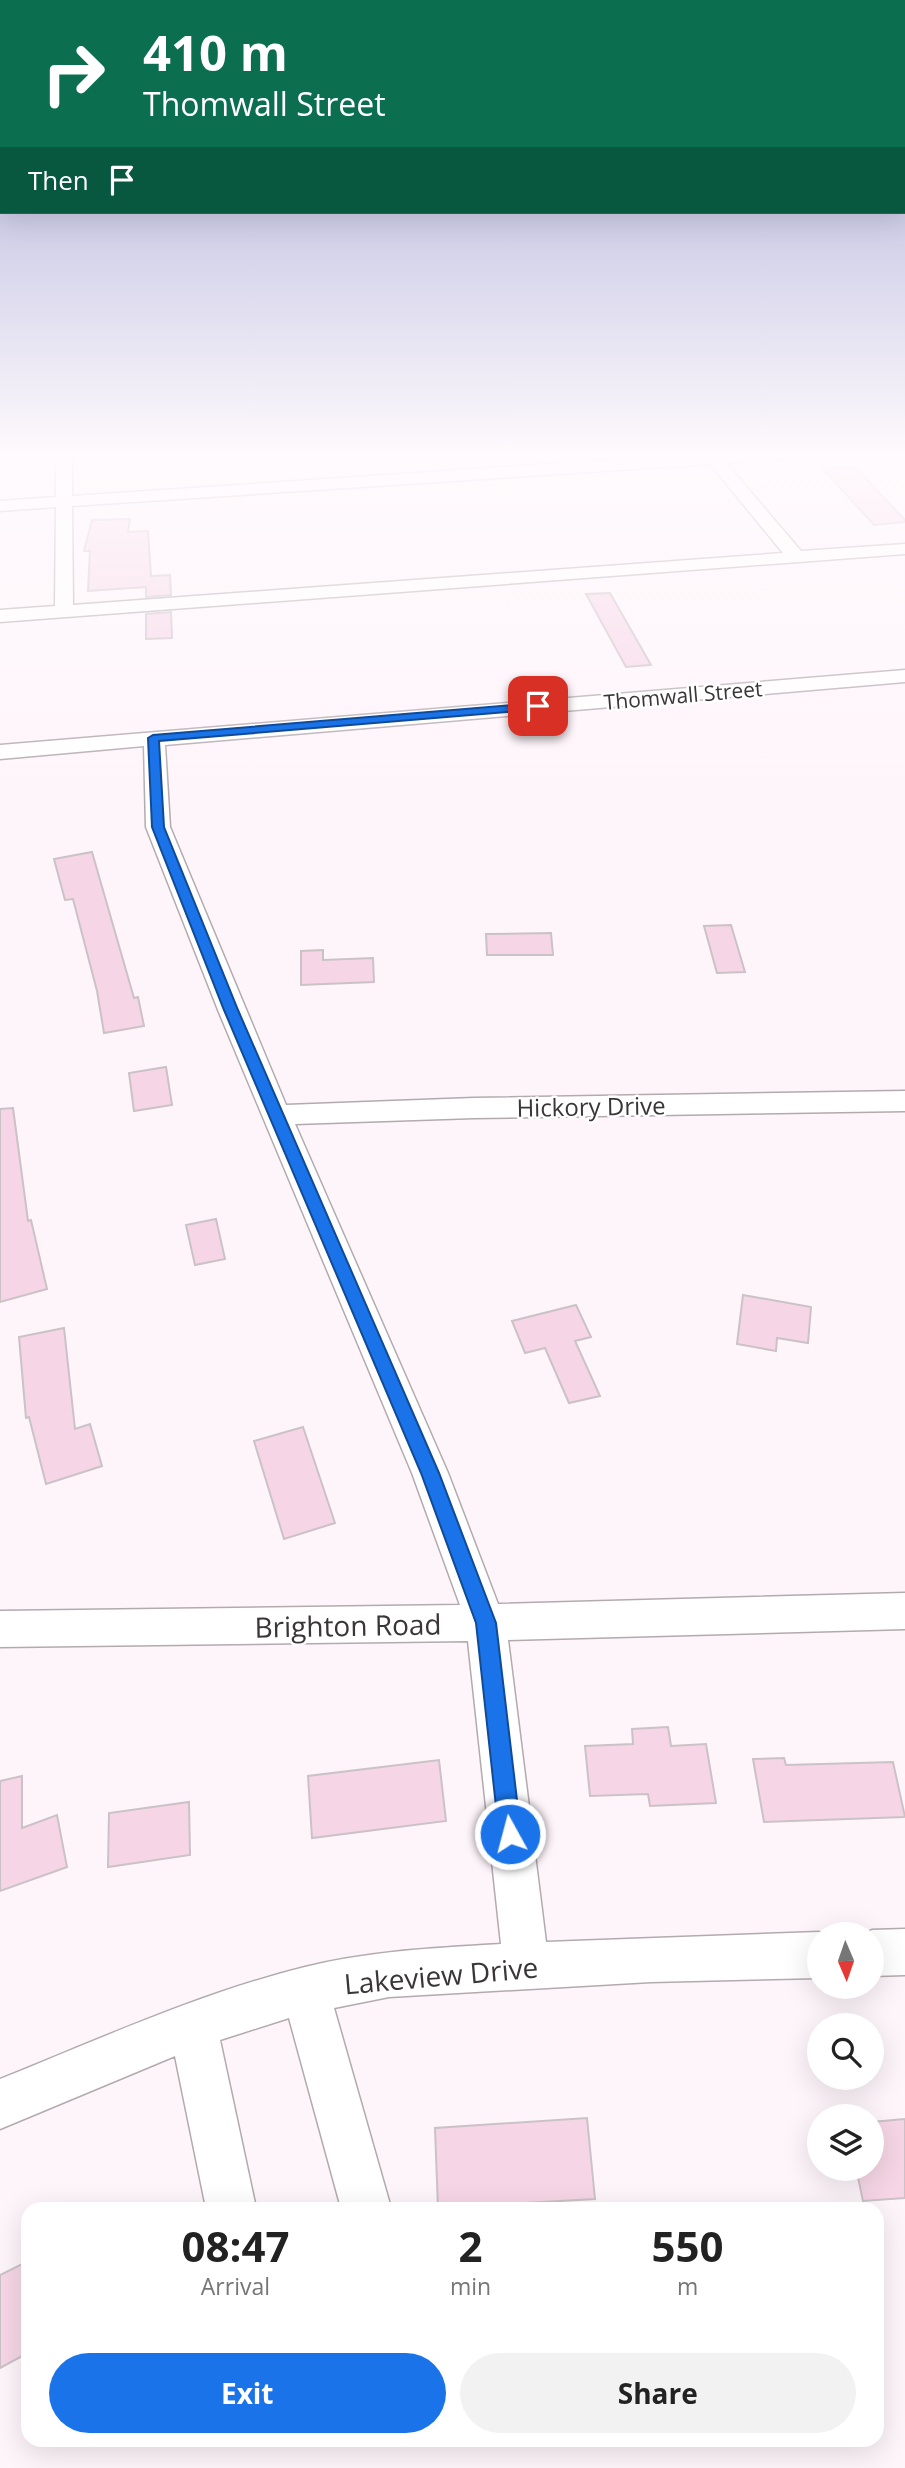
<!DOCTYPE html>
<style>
body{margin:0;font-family:"Open Sans",sans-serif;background:#f2f2f2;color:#222;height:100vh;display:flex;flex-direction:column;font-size:26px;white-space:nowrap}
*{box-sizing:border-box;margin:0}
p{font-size:23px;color:#767676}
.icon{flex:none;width:38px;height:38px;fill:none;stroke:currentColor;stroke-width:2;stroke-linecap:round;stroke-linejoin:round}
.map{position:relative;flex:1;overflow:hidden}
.sheet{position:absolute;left:21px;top:2202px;width:863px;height:245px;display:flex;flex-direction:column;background:#fff;border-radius:21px;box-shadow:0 7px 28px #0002}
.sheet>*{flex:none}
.hud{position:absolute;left:0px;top:0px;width:906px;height:214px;box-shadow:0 7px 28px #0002;background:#0b6e4f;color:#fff;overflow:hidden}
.needle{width:46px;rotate:178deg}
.tools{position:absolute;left:807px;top:1922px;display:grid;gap:14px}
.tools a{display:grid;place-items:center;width:77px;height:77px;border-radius:50%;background:#fff;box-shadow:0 7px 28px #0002;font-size:35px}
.pin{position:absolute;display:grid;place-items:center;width:60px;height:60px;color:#fff;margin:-30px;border-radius:14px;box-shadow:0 4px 10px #0006}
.me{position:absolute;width:77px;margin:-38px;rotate:353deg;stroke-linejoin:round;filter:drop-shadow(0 0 5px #0008)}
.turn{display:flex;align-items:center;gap:24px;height:147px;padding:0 28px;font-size:32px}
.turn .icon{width:91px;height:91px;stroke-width:2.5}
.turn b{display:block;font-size:49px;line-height:60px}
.then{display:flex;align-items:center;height:66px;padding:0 28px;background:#0003;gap:14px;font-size:26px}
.eta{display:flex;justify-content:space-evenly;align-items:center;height:119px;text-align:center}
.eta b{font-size:42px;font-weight:700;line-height:49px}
.cta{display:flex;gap:14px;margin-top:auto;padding:14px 28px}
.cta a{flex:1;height:80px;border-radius:42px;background:#1a73e8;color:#fff;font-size:28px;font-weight:700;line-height:80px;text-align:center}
.cta a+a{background:#f2f2f2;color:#222}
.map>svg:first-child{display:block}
.building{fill:#f6d6e6;stroke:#cbc2c6;stroke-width:2}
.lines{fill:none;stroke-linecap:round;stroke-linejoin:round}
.minor-casing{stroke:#b3aaae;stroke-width:3}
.minor{fill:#fff;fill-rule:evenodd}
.route{fill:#1a73e8;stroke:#114b97;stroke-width:2}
.labels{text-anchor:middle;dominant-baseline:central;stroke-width:5;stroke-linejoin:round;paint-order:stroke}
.far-street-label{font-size:21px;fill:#3a3638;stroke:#fff}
.street-label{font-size:24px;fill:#3a3638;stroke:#fff}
.near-street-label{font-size:28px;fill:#3a3638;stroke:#fff}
</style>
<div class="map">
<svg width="905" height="2468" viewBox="0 0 905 2468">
<rect width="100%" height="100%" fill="#fef5fa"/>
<path class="building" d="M855,467L905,520V522L874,525L823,469Z
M130,519L128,532L148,531L151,576L170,575L171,595L146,597V587L88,591L90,551H84L92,520Z
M610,593L651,665L626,667L586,594Z
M171,612L172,638L146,639V614Z
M92,852L134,998L138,997L144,1026L104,1033L97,991L73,899L65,900L54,859Z
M731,925L745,972L717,973L704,926Z
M551,933L553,955H487L486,934Z
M323,950V960L373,958L374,982L301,985V951Z
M166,1067L172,1105L134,1111L129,1073Z
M13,1108L28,1221L31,1220L47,1289L0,1302V1109Z
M216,1219L225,1259L195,1265L186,1225Z
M743,1295L811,1307L808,1343L777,1338L776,1351L737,1344Z
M576,1305L591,1337L575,1341L600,1396L569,1403L545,1348L525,1353L512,1321Z
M64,1328L75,1429L90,1424L102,1466L46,1484L29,1417L26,1418L19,1337Z
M303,1427L335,1523L284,1539L254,1441Z
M668,1727L671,1746L706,1744L716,1803L650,1806L648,1794L590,1796L585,1746L633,1744L632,1729Z
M784,1758L786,1765L893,1762L905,1817L764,1822L753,1759Z
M439,1760L446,1821L312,1838L308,1776Z
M22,1776V1828L57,1815L67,1867L0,1891V1781Z
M189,1802L190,1855L108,1867L109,1813Z
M587,2118L595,2199L438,2208L435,2128Z
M905,2119V2198L863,2201L856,2168H872V2122Z
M28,2261V2353L0,2368V2275Z"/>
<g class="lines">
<defs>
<path id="minor" d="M56,454H72V496L702,454H795L787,459L726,463L801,551L905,544V554L0,622V610L55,606L56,507L0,511V501L56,497ZM710,464L783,553L73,605L72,506Z
M905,670V682L165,745L170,827L286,1105L474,1098L905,1091V1111L474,1118L295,1124L448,1473L498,1604L905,1593V1629L508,1640L546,1942L819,1932L823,1934H819V1978L651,1982L389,1997L334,2008L391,2208H341L289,2018L220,2040L256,2208H206L175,2056L0,2129V2079C100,2039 200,1993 305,1967C369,1951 435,1948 501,1944L468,1641L0,1647V1611L460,1605L412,1473L218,1010L146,827L144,746L0,759V745Z
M905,1929V1975L872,1976V1934H863L872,1930Z"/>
</defs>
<use href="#minor" class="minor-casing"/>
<use href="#minor" class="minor"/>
</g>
<linearGradient id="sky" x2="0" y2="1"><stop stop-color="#a2a5d4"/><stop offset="0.57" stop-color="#fffafd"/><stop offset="1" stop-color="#fffafd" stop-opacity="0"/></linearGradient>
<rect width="905" height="800" fill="url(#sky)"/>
<path class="route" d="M538,703L542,704V709L159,741L164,827L238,1010L439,1473L496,1623L521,1834L518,1842L510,1845L503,1842L499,1834L476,1623L421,1473L224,1010L152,827L148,738L153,735Z"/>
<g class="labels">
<g class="far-street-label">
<text transform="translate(683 695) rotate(-5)">Thomwall Street</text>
</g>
<g class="street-label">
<text transform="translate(591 1106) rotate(-1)">Hickory Drive</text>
</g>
<g class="near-street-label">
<text transform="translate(348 1625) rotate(-1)">Brighton Road</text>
<text transform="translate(441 1975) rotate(-5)">Lakeview Drive</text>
</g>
</g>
</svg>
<div class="tools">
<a><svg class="needle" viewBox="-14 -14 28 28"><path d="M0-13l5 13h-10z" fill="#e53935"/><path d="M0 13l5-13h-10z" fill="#767676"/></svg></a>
<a><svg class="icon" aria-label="search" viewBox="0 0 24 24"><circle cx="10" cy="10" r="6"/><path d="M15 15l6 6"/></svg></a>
<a><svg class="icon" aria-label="layers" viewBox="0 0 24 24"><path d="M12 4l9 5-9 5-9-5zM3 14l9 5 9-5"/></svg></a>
</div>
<div class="pin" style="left:538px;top:706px;background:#d93025"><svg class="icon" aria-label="arrive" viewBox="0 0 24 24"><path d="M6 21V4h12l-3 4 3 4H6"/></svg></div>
<svg class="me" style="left:510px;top:1834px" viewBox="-20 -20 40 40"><circle r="17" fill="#1a73e8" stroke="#fff" stroke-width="3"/><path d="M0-11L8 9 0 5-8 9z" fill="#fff"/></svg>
<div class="hud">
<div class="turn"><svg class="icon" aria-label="right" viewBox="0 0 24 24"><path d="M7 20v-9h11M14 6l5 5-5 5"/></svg><div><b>410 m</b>Thomwall Street</div></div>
<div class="then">Then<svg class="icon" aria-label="arrive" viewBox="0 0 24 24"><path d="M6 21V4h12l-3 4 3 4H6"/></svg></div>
</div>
<section class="sheet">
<div class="eta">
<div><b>08:47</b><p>Arrival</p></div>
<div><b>2</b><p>min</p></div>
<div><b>550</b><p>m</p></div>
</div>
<div class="cta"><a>Exit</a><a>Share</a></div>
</section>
</div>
